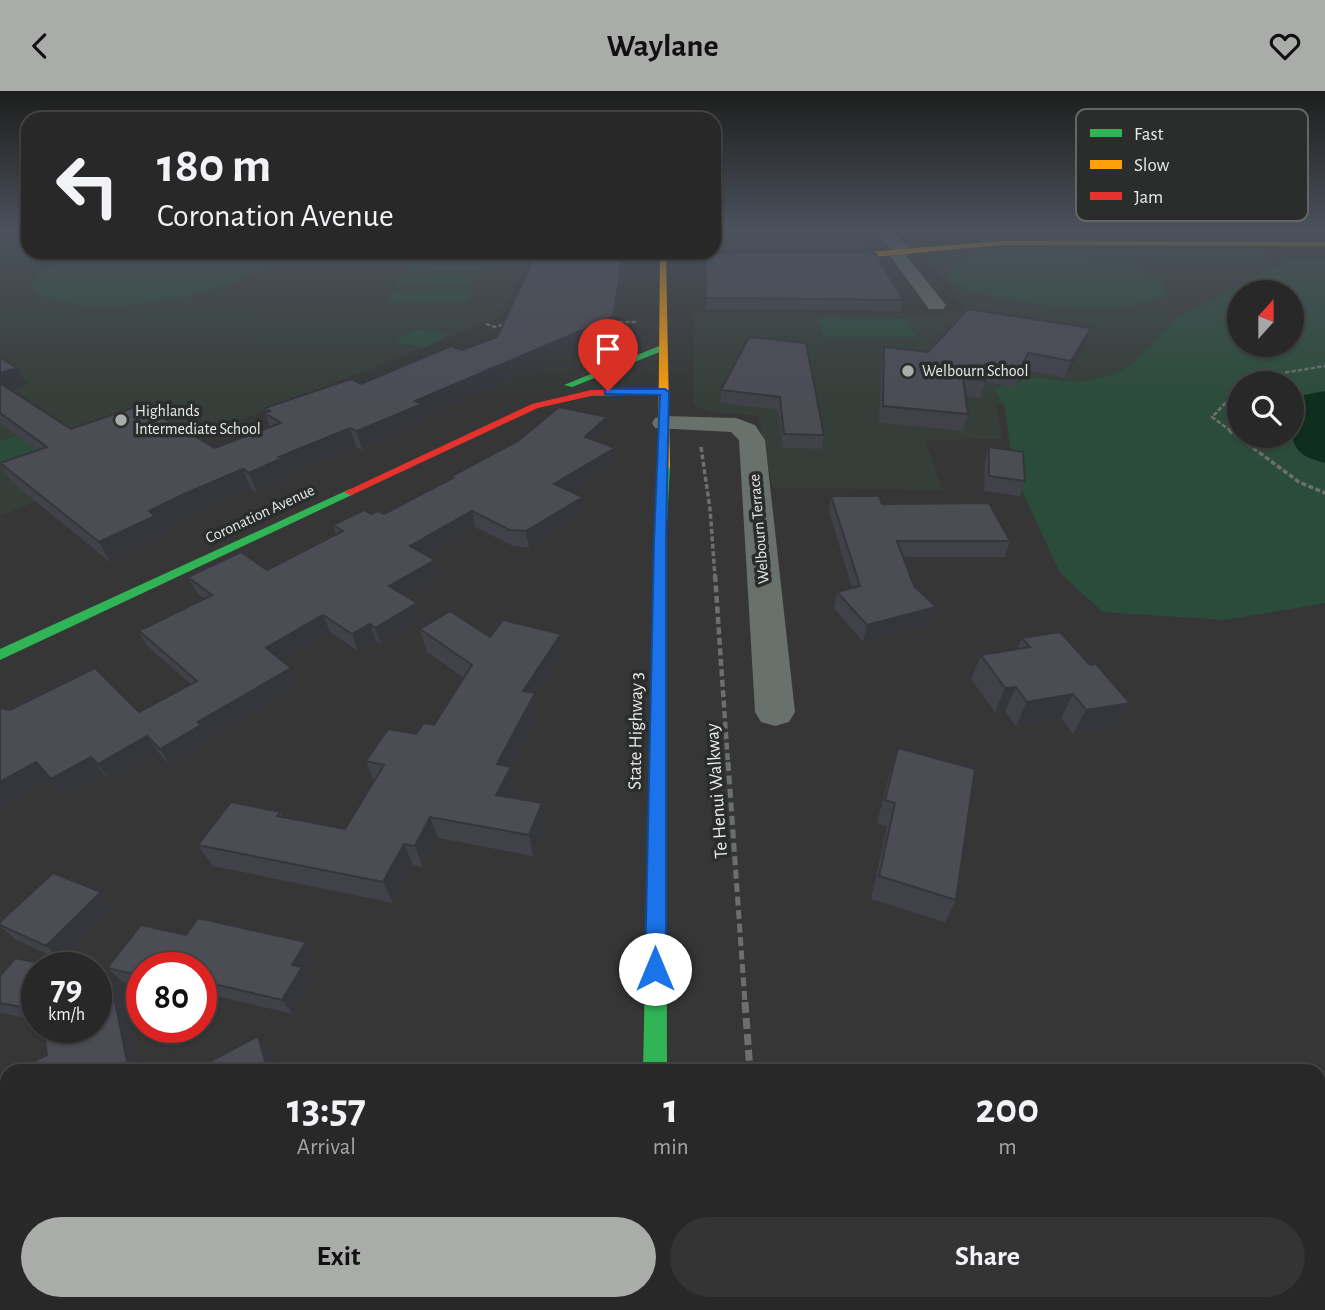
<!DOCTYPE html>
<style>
body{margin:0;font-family:"Alegreya Sans",sans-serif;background:#343434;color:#f1f3f6;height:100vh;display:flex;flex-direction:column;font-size:26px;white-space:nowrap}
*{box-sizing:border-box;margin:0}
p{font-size:23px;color:#a5a6a8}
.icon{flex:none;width:38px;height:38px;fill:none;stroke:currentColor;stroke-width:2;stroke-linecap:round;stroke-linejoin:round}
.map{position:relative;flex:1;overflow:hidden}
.sheet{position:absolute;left:0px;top:973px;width:1326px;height:247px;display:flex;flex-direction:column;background:#282828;border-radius:21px 21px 0 0;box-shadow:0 2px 5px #0004,0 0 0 2px #444445}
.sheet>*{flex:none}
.banner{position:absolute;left:21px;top:21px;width:700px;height:147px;border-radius:21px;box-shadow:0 2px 5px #0004,0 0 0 2px #444445;background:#282828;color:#f1f3f6;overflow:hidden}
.needle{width:46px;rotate:21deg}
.tools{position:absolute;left:1227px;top:189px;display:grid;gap:14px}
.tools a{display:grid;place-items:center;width:77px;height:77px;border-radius:50%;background:#282828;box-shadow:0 2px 5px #0004,0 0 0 2px #444445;font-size:35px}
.speed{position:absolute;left:21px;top:861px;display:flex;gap:14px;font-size:35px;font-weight:700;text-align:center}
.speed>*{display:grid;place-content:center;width:91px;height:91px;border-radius:50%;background:#282828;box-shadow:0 2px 5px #0004,0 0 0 2px #444445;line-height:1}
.speed small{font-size:18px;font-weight:400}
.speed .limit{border:10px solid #d22;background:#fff;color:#111}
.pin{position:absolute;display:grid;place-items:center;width:60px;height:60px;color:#fff;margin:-72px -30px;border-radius:50% 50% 50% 0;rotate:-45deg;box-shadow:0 0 7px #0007}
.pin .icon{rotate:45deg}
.me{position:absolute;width:77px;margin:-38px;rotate:0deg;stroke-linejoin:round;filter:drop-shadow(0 0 5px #0008)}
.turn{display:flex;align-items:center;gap:24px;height:147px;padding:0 21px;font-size:32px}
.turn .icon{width:91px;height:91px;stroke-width:2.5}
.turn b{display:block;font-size:49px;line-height:60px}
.eta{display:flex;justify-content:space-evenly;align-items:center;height:119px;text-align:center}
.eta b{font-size:42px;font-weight:700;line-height:49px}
.action{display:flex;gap:14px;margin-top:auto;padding:14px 21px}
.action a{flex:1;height:80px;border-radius:42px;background:#aaacaa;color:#111;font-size:28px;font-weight:700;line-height:80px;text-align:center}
.action a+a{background:#343434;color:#f1f3f6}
header{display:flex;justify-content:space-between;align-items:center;height:91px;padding:0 21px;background:#aaacaa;color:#111;font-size:32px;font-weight:700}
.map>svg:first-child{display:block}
.built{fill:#353e38}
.green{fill:#2c4c3b;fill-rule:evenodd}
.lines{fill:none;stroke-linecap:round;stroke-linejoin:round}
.river{fill:#0f2e1f;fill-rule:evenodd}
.path-far4{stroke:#6b706d;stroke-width:2.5;stroke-dasharray:4.5 2;stroke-linecap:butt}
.path-far3{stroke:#6b706d;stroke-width:3.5;stroke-dasharray:5 2.5;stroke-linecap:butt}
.path-far2{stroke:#6b706d;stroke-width:4.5;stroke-dasharray:7 3.5;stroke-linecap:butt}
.path-far1{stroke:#6b706d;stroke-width:5;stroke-dasharray:9 4.5;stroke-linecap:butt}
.path{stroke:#6b706d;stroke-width:7;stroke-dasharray:11 5;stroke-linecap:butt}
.street{fill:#69716c;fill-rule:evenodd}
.fast{fill:#30b455;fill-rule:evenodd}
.slow{fill:#ff9f0a;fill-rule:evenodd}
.jam{fill:#e5322d;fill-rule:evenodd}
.wall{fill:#414149}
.shaded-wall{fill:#35353c}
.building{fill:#4c4c55;stroke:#35353c;stroke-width:2}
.route{fill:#1a73e8;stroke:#114b97;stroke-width:2}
.poi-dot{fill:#aaacaa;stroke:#2a2d2b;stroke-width:2.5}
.labels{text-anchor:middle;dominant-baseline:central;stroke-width:7;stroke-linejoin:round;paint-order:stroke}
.far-poi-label{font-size:16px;fill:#e9ebe9;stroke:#2a2d2b;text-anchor:start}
.far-street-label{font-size:16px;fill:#e9ebe9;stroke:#2a2d2b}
.street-label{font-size:19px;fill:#e9ebe9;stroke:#2a2d2b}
.key{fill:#2a2d2b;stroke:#636664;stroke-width:2}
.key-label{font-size:19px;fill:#e9ebe9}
</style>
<header><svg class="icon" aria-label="back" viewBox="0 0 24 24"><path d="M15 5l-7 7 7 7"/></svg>Waylane<svg class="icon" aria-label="heart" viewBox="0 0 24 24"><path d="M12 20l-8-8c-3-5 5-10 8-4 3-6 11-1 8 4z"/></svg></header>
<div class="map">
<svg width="1325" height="1219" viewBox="0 0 1325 1219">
<rect width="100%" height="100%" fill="#353635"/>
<path class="built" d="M22,138H28V161H534L498,227L0,425V148Z
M977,158H1264L1272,201H1239V219L1086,300L997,314L1002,348L925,349L943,399L773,397L758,325L710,321L693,314V222L944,223L966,219L926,165Z"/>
<path class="green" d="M86,161H268L269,168C246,207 60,235 32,196L34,186L40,181Z
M1006,165C1040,166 1154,162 1167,200C1152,229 968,216 947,185L949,176L970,168Z
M484,168L480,179L406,181L412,170Z
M1291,168H1325V512L1224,529L1103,521L1060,482L1014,382L1005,317L994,297L1031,287L1079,291L1112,284L1133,273L1176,227ZM1239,201H1292V254H1239ZM1239,292H1292V345H1239Z
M476,183L472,195L395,196L402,184Z
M472,198L467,211L387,212L394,199Z
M817,226L906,227L917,246H824Z
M418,238L448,243L426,257L399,252L397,249Z
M38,337L62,351L0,374V350Z
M837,1213H944L956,1219H838Z"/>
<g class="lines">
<path class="river" d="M1325,300V372C1287,363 1292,348 1292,315L1304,304Z"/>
<path class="path-far4" d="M612,231H638
M486,233L495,236L505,233
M1248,292L1258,286L1325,275
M1231,340L1212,326L1239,298"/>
<path class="path-far3" d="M1229,339L1299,391L1325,402
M701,356L710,418L715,486"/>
<path class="path-far2" d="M715,484L728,673"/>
<path class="path-far1" d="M728,671L745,912"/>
<path class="path" d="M745,911L750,980
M759,1213V1219
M802,1213L810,1219"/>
<path class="street" d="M876,138H891C896,145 904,150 909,157L907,166L946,214L943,218H929L891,166L892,159L886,154Z
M664,325L736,327L755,334L765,349L795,621L789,631L775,635L761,631L755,621L739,349L731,341L655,337L652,332L655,327Z"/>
<path class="fast" d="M664,253L668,256L667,258L572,296L564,294Z
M664,373L670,376L666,450L667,980H643L654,450L658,376Z
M350,398L354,399V403L0,569V558Z"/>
<path class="slow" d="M1001,150L1325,151V155L1001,154L873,166L824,167L821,165Z
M660,161H666L670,376L664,379L658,376Z
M639,1213H667V1219H639Z"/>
<path class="jam" d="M665,163H757L760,165L757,167L663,166Z
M665,298L670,301L668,303L591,305L538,317L354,403L350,404L344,401L532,313L591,299Z"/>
</g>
<path class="wall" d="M714,138L865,148L864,156L714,158Z
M922,138H995L993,144H927Z
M1007,138H1250L1247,144L1066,143Z
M1251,138H1325V145H1256L1251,143Z
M532,161H629L626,175H623L614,243L425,326L426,331L362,359L356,356L288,384L289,387L257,401L251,398L192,424L163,439L166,445L111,472L12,391L0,373L37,359L0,332V266L17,277L27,294L11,299L71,338L215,357L270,336L265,322L266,321L265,317L361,293L462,259L497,246L532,171Z
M705,172L903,209L901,220L706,218Z
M1091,237L1085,253L1065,287L1023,278L1015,296L985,291L981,307L965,305L968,323L963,340L879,332L881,272L884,256L928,261Z
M749,246L824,344L822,358L783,357L778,319L720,312L721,299Z
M607,341L597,351L615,357L616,372L570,400L583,406L584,422L529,457L513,455L475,436L426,464L439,486L406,505L417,512L421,529L381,553L376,550L358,560L330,541L282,569L299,594L210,648L211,651L171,675L159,662L111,690L104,683L66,705L51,688L0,717L10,619L139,621L191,593L147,555L137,538H143L204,508L197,502L188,486L267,479L336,444L333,434L371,423H384L451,389L450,386Z
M989,356L1025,390L1020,405L984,400L985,371Z
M831,405L882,413L1010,450L1005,466H903L914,495L936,516L931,532L863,551L834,517L837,501L852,497L829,420Z
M420,538L490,546L561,543L563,564L535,608L538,624L511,676L516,697L511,706L546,733L533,765L438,747L423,776L413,774L393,812L213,775L198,754L280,721L283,726L345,738L374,690L366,670L434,634L464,587L426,560Z
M1022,547L1116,636L1073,643L1061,627L1016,635L1005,620L995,621L971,588L981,564L1017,558Z
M898,657L956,809L945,831L871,808L887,735L877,732L890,681Z
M115,817L62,870L15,848L0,835V831Z
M186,844L306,851L315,865L306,882L312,890L293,923L201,901V877H142V895L123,891L107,877Z
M37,877V929L0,922V885Z"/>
<path class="shaded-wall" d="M623,161V175L614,243L425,326L426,331L362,359L357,340L415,310Z
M625,161H629L626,175Z
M1091,237L1085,253L1065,287L1071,270Z
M1028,262L1023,278L1015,296L1020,280Z
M17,277L27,294L0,303V282Z
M607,326V341L586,361L585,346Z
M350,337L356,356L288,384L289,387L257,401L249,382L279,366Z
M615,357L616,372L556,409L554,393Z
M243,378L251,398L192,424L163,439L166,445L111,472L99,451L149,420L182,404Z
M583,406L584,422L529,457L526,440Z
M472,420L475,436L414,471L410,455Z
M435,469L439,486L394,512L389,495Z
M417,512L421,529L381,553L375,537Z
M936,516L931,532L863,551L867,534Z
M323,524L330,541L274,574L266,557Z
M370,533L376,550L358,560L352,543Z
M561,543L563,564L535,608L538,624L511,676L516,697L502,725L496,704L497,673L523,600Z
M291,577L299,594L210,648L211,651L171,675L160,658L198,631Z
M1016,596L1005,620L995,621L1005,597Z
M1073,603L1061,627L1016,635L1027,611Z
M1130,612L1116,636L1073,643L1086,619Z
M147,645L159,662L111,690L98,673Z
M91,666L104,683L66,705L51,688Z
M36,671L51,688L0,717V691Z
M542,712L546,733L533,765L529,744Z
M430,726L438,747L423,776L415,755Z
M404,753L413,774L393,812L383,791Z
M101,801L115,817L62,870L46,855Z
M306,851L315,865L306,882L312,890L293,923L282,909L292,874Z
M110,886L125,900L142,980H129Z
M258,945L270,958L276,980H268Z
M7,1171V1191L0,1195V1175Z
M436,1213H446L444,1219H435Z"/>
<path class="building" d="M714,138H859L865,148L714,150Z
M1255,138H1325V139H1259Z
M532,161H623L613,226L415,310L422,313L357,340L350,337L279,366L282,367L249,382L243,378L182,404L149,420L155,425L99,451L0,372L47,356L0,322V292L71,338L141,314L215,357L281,332L265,322L270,320L265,317L351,288L361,293L451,255L462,259L497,246L536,163L531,162Z
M706,162H875L903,209L706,207Z
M968,218L1091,237L1071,270L1028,262L1020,280L985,273L986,290L963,287L968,323L883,315L884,256L928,261Z
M749,246L806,252L824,344L784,343L780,306L721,299Z
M0,266L17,277L0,282Z
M559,316L607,326L585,346L615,357L554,393L583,406L526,440L510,439L472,420L410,455L435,469L389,495L417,512L375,537L370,533L352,543L323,524L266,557L291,577L198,631L201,634L160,658L147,645L98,673L91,666L51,688L36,671L0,691V617L10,619L95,577L139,621L197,590L137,538H143L212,504L188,486L241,461L267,479L343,440L333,434L364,419L371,423L378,420L384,423L453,387L450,386L518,350Z
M989,356L1023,361L1025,390L989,385Z
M831,405H879L882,413L989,412L1010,450H897L914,495L936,516L867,534L837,501L860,495Z
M450,520L490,546L503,529L561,543L523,600L535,602L497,673L511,676L496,704L542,712L529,744L430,726L415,755L404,753L383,791L198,754L231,711L280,721L277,725L345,738L384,674L366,670L388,638L416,643L424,632L434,634L472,574L420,538Z
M1060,541L1090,574L1096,573L1130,612L1086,619L1073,603L1027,611L1016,596L1005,597L981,564L1030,556L1022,547Z
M898,657L975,678L956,809L879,785L895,712L885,709Z
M53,782L101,801L46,855L0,834V831Z
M198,827L306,851L292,874L302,876L282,909L201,890V877H142V885L107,877L141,834L186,844Z
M15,867L64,877H37V919L0,912V885Z
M96,883L110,886L129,980H15L47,964L43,936H96Z
M258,945L268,980H192Z
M7,984V1171L0,1175V988Z
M177,1213H436L435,1219H174Z"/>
<linearGradient id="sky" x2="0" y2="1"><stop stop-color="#1d1e1d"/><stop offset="0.45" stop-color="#4b525c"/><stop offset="1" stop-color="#4b525c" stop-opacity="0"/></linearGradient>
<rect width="1325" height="308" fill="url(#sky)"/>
<path class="route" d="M605,298H665L669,301L666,450V878L663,885L655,888L648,885L645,878L654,450L660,304L608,303H605Z"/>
<g class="poi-dot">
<circle cx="908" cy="280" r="7"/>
<circle cx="121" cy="329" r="7"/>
</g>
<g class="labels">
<g class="far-poi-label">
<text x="922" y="280">Welbourn School</text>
<text x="135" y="320">Highlands<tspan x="135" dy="18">Intermediate School</tspan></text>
</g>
<g class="far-street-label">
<text transform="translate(260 423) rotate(-25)">Coronation Avenue</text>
<text transform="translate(759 438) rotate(-95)">Welbourn Terrace</text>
</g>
<g class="street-label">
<text transform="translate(636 640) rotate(-89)">State Highway 3</text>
<text transform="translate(717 700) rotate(-94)">Te Henui Walkway</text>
</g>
</g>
<rect x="1076" y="18" width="232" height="112" rx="10" class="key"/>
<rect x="1090" y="38" width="32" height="8" fill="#30b455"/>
<rect x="1090" y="69" width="32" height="9" fill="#ff9f0a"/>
<rect x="1090" y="101" width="32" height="8" fill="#e5322d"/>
<g class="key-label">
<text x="1134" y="49">Fast</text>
<text x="1134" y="80">Slow</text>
<text x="1134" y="112">Jam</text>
</g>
</svg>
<div class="tools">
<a><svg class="needle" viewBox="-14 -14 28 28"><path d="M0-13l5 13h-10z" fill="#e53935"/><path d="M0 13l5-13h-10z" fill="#a5a6a8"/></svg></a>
<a><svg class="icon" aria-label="search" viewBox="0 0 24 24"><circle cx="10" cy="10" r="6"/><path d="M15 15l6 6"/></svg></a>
</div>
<div class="speed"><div>79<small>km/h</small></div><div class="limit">80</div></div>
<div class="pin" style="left:608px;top:300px;background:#d93025"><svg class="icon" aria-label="arrive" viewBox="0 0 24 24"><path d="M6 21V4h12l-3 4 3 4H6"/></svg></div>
<svg class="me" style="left:655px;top:878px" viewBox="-20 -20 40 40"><circle r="19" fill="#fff"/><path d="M0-13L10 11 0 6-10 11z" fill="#1a73e8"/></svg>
<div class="banner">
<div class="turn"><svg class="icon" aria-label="left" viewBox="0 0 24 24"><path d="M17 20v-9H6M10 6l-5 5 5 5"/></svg><div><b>180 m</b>Coronation Avenue</div></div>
</div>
<section class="sheet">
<div class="eta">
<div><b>13:57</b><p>Arrival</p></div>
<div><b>1</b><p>min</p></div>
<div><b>200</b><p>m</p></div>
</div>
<div class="action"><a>Exit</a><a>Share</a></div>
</section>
</div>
